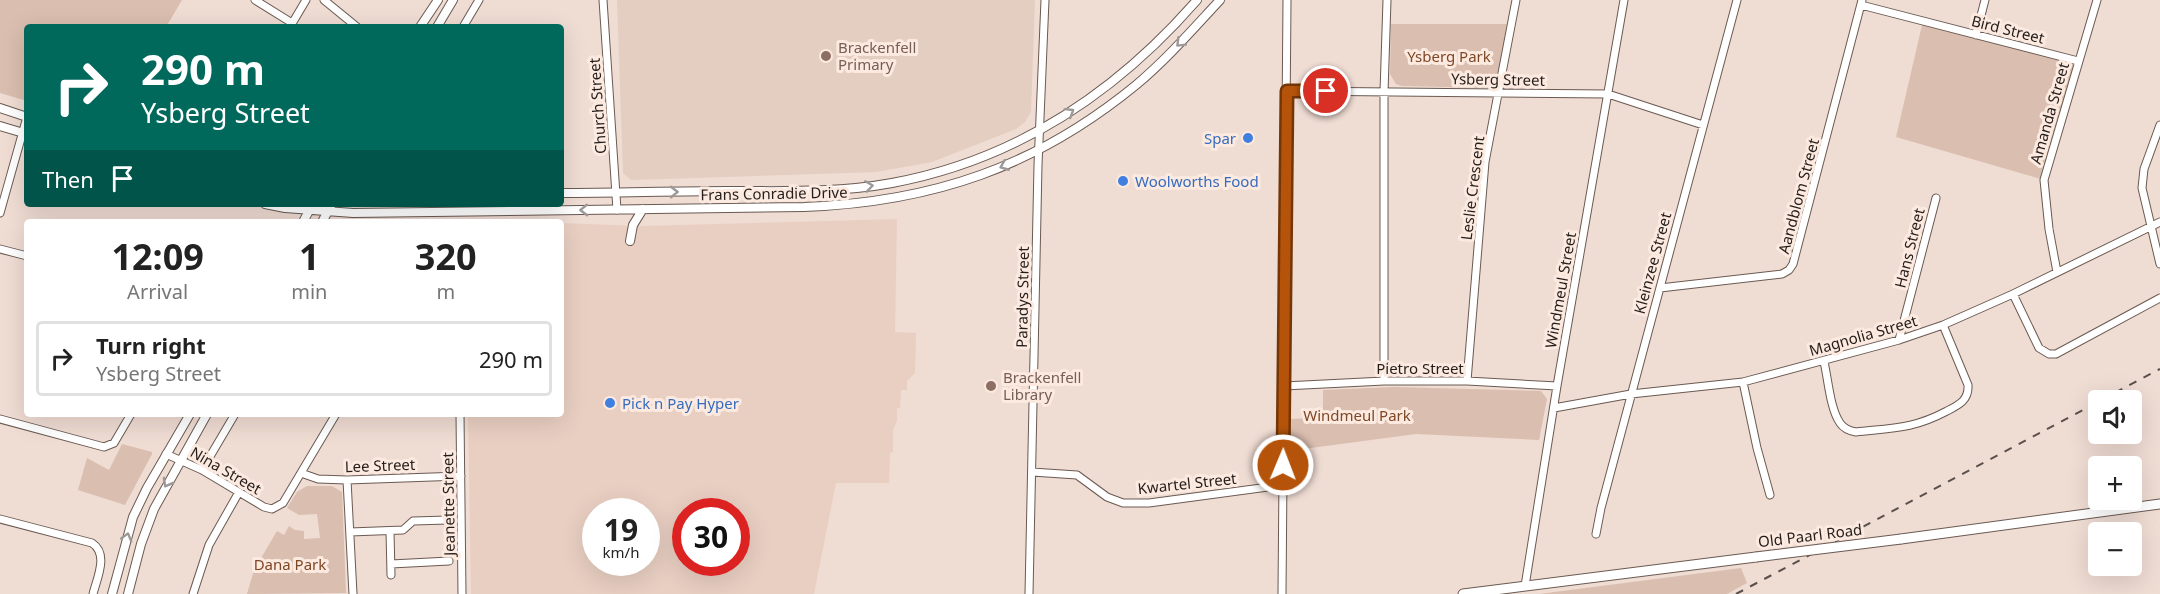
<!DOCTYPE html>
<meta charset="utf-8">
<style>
body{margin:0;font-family:"Noto Sans",sans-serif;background:#f6f6f6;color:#222;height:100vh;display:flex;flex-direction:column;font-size:22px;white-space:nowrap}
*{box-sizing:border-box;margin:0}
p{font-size:20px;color:#767676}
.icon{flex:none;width:33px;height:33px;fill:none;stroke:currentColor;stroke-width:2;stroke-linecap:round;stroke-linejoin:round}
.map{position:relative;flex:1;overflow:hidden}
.drawer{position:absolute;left:24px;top:219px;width:540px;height:198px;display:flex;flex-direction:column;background:#fff;border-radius:6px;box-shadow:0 6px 24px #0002}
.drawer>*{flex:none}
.guide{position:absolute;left:24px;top:24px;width:540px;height:183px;border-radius:6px;box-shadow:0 6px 24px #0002;background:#00695c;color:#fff;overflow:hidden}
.tools{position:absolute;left:2088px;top:390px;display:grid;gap:12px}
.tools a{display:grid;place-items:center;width:54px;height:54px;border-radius:6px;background:#fff;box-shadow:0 6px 24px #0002;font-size:30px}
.speed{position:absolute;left:582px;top:498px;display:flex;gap:12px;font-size:30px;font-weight:700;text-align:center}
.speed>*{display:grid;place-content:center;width:78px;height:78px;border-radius:50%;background:#fff;box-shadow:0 6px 24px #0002;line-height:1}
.speed small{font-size:15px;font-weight:400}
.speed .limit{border:9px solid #d22;background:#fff;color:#111}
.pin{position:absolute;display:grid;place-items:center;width:51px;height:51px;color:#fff;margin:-26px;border:3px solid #fff;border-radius:50%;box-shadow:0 2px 6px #0007}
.me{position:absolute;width:66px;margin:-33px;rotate:1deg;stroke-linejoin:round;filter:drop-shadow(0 0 4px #0008)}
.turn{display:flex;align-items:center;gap:21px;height:126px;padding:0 18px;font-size:27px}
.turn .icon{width:78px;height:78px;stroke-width:2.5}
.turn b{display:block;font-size:42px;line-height:51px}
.then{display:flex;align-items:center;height:57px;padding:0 18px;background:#0003;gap:12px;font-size:22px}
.eta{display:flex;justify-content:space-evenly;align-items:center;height:102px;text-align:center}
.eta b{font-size:36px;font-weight:700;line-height:42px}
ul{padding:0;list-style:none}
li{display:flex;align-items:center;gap:18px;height:75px;margin:0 12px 9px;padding:0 6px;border:3px solid #e0e0e0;border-radius:6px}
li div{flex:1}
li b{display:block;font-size:22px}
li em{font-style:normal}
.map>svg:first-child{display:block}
.built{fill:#e9cfc2;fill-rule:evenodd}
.education{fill:#e4cec2}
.green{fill:#dabeaf}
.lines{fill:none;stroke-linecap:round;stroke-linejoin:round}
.minor-casing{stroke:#6a5a52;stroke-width:9}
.tertiary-casing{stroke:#6a5a52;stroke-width:10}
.secondary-casing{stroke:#6a5a52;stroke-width:11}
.minor{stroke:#fff;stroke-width:7}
.tertiary{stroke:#fff;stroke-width:8}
.secondary{stroke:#fff;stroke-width:9}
.rail{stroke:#5a504c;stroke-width:2;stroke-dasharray:8 8;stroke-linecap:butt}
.secondary-bridge-casing{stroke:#6a5a52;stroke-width:11;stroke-linecap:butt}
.secondary-bridge{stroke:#fff;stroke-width:9}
.oneway{stroke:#9c9998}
.route-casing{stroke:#753606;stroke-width:15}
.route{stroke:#b45309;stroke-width:10}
.education-dot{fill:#8d6e63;stroke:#fceae0;stroke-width:2}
.shop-dot{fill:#3f7fe0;stroke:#fceae0;stroke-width:2}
.labels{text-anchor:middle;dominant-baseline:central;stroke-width:6;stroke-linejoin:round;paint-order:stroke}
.street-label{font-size:15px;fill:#241d1a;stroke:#fceae0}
.education-label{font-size:15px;fill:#785e54;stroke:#fceae0;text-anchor:start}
.park-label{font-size:15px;fill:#7e4726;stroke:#fceae0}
.shop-label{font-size:15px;fill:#366cbe;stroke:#fceae0;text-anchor:start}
</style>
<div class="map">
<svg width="2160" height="594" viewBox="0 0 2160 594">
<rect width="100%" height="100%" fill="#efdcd3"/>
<path class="built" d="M897,219L895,332L916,333L915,373L907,381V390H901L900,408H897V421L893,430V452L890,453L889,483H836L814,594H471L468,414H561V223L641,226ZM596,512H646V562H596ZM686,512H736V562H686Z"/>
<path class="education" d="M617,0H1035L1031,112L1025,122L1016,129L932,162L876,172L631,180L623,173Z"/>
<path class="green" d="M0,0H182L166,27H27V101L0,93Z
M1923,21L2078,61L2044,180L1896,137Z
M1391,24H1507L1497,80L1488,88L1402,86L1396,84L1390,74Z
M1394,387L1541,391L1547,399L1539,440L1416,434L1288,451V419L1323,418V390Z
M122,444L152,452V454L125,505L78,490L87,458L109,470Z
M307,486H332L342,492L346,593L247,594L254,570L277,531L284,535L289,526L295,530L304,531V539L320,538L317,514L299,515L287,508L297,492Z
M1741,568L1747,583L1727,594H1539Z"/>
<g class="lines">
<defs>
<path id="minor" d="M255,0L292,23
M324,0L357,27
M603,0L617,210
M1861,5L2078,61
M290,27L306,0
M463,27L479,0
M1976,35L1985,0
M1287,91L1608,94L1703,125
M2160,125L2144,169L2142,188L2160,264
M0,213L27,117
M0,249L27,256
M2057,272L2049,229L2044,180L2097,0
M1660,288L1782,274L1789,270L1793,264L1862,0
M2013,294L2039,348L2049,354H2056L2160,298
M1899,340L1936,198
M1824,362C1828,378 1830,409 1840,423C1844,429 1850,431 1856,432C1893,428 1913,429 1947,411C1959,405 1969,400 1968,385L1943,325
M1384,381V92L1387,0
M1467,381L1485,162L1516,0
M1743,382L1757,448L1770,495
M1284,386L1384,381H1467L1557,386
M1554,408L1631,394L1743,382L1899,340L1943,325L2013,294L2160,222
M460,414L462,594
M0,419L104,447L114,443L131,414
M166,454L202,470L264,507L272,509L283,503L336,414
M202,470L235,414
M1032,472L1077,475L1107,497L1123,503H1149L1283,485
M301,473L318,479L347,480L461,476
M347,480L353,594
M0,519L92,543C109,554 97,578 93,594
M390,531L391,575
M350,532L403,530L413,521L448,520
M1596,534L1601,508L1737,0
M391,564L449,561
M1525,586L1557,386L1624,0
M193,594L209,545L239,492
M1029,594L1038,165L1045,0
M1282,594L1287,0"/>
<path id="tertiary" d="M420,27L438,0
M437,27L453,0
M0,108L27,117
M0,126L27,134
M561,193C617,193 673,191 729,191C783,191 838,193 892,183C1016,160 1115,94 1197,0
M265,204L285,208L353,213L804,207C933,202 1036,167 1136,85C1167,59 1193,29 1220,0
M303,222L311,207
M322,222L332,204
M630,241L633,225L643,209
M112,594L133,517L147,488L190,414
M128,594L141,544L154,509L207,414"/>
<path id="secondary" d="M1901,539L2160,504
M1463,594L1756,557"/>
</defs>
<use href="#minor" class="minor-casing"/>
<use href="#tertiary" class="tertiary-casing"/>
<use href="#secondary" class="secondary-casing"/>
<use href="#minor" class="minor"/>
<use href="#tertiary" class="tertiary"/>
<use href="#secondary" class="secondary"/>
<path class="rail" d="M2101,400L2160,369
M1736,594L2098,402"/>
<defs>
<path id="secondary-bridge" d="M1756,557L1901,539"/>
</defs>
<use href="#secondary-bridge" class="secondary-bridge-casing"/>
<use href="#secondary-bridge" class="secondary-bridge"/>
</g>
<defs><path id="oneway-chevron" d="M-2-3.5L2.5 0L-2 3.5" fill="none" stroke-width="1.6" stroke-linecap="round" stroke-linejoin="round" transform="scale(1.5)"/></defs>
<g class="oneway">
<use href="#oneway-chevron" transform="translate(1180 43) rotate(135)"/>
<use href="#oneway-chevron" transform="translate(1070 112) rotate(-32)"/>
<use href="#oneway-chevron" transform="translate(1004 166) rotate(158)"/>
<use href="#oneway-chevron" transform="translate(869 186) rotate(-8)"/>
<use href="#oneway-chevron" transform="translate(674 192) rotate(-1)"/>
<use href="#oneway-chevron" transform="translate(584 210) rotate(179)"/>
<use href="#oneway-chevron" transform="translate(167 483) rotate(119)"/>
<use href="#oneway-chevron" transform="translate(127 537) rotate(-74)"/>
</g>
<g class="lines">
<defs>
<path id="route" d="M1283,465L1287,91H1326"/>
</defs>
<use href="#route" class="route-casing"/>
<use href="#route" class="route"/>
</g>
<g class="education-dot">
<circle cx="826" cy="56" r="6"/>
<circle cx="991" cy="386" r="6"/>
</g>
<g class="shop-dot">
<circle cx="1248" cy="138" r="6"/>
<circle cx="1123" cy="181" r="6"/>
<circle cx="610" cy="403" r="6"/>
</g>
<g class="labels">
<g class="street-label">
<text transform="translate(2008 29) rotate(14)">Bird Street</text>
<text transform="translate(1498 79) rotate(1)">Ysberg Street</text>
<text transform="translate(597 106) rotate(-94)">Church Street</text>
<text transform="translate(2049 113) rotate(-74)">Amanda Street</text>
<text transform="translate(1472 188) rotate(-83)">Leslie Crescent</text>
<text transform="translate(774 193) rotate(-1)">Frans Conradie Drive</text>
<text transform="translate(1798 196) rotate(-75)">Aandblom Street</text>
<text transform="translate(1909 248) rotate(-76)">Hans Street</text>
<text transform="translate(1652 263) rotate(-75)">Kleinzee Street</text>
<text transform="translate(1560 290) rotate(-80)">Windmeul Street</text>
<text transform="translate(1022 297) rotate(-89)">Paradys Street</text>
<text transform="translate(1863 335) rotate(-16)">Magnolia Street</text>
<text x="1420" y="368">Pietro Street</text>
<text transform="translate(380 465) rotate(-2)">Lee Street</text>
<text transform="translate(226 470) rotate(30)">Nina Street</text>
<text transform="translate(1187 483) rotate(-6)">Kwartel Street</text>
<text transform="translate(448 504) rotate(-91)">Jeanette Street</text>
<text transform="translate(1810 535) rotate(-7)">Old Paarl Road</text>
</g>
<g class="education-label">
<text x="838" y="47">Brackenfell<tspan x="838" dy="17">Primary</tspan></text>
<text x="1003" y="377">Brackenfell<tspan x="1003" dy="17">Library</tspan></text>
</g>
<g class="park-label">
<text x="1449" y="56">Ysberg Park</text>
<text x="1357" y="415">Windmeul Park</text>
<text x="290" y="564">Dana Park</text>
</g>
<g class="shop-label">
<text x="1236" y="138" text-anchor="end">Spar</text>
<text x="1135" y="181">Woolworths Food</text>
<text x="622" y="403">Pick n Pay Hyper</text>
</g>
</g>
</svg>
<div class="tools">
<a><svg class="icon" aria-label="sound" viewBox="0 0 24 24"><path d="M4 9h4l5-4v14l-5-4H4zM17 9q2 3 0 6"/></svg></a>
<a>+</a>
<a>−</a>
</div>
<div class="speed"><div>19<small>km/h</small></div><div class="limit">30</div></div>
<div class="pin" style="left:1326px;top:91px;background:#d93025"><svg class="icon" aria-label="arrive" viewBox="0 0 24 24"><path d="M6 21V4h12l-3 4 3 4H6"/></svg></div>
<svg class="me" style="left:1283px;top:465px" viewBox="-20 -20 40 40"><circle r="17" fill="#b45309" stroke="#fff" stroke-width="3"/><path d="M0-11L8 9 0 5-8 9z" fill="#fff"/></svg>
<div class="guide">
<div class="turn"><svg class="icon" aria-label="right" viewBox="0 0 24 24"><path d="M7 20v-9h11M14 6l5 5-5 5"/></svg><div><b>290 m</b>Ysberg Street</div></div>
<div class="then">Then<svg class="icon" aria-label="arrive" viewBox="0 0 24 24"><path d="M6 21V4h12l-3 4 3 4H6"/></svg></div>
</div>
<section class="drawer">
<div class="eta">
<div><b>12:09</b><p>Arrival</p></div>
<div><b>1</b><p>min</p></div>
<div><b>320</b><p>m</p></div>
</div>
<ul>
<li><svg class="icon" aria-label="right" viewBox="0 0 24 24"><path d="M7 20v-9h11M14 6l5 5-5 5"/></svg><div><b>Turn right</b><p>Ysberg Street</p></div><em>290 m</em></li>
</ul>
</section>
</div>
